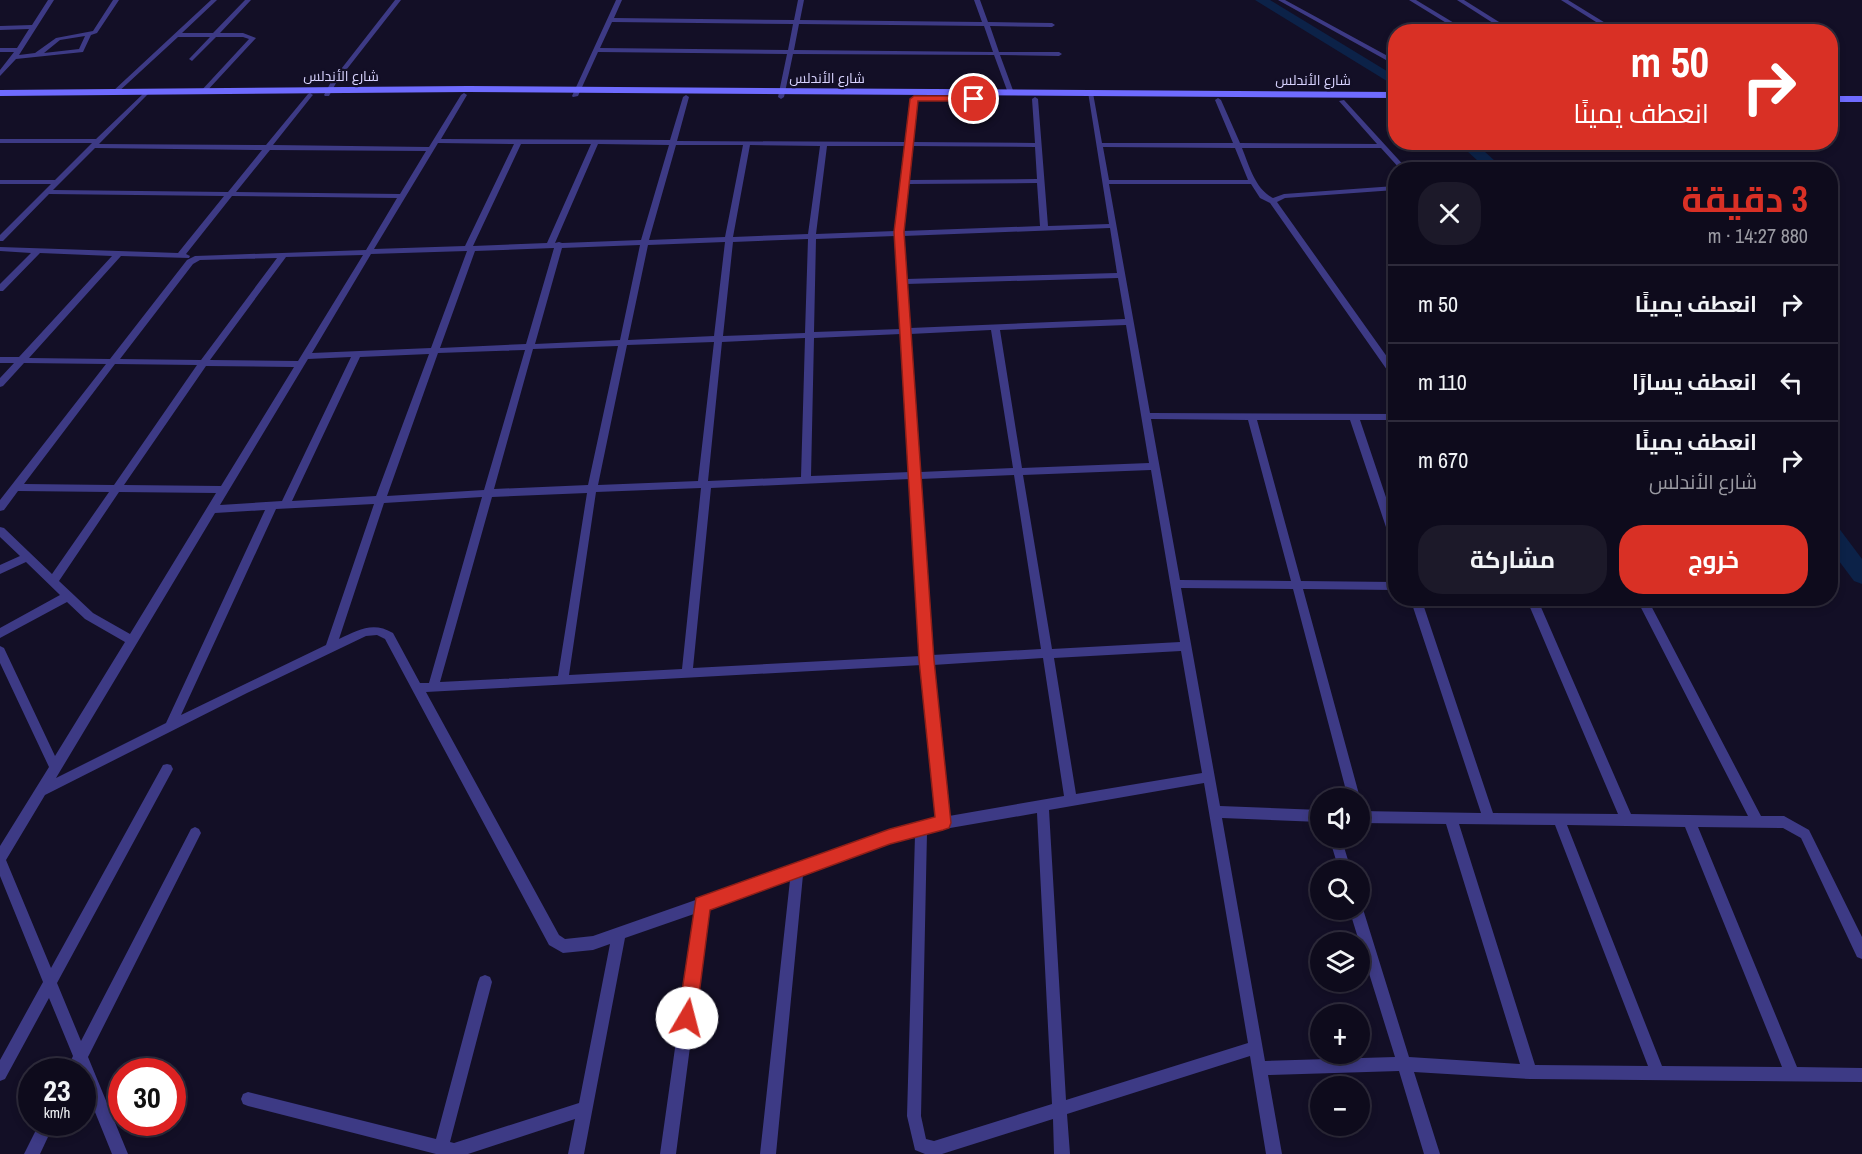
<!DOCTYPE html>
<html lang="ar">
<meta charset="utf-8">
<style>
body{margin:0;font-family:"Archivo Narrow",Cairo,sans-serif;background:#1c1929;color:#f1f3f6;direction:rtl;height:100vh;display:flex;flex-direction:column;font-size:22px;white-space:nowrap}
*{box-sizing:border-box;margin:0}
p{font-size:20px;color:#9b9ba3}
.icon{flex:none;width:33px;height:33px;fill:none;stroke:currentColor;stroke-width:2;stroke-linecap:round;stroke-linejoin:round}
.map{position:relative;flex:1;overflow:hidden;direction:ltr}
.side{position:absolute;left:1388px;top:162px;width:450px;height:444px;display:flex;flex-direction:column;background:#0e0b1c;border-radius:24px;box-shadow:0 3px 9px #0003,0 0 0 2px #2e2b3b;direction:rtl}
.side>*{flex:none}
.banner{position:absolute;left:1388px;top:24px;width:450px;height:126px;border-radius:24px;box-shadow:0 3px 9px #0003,0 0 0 2px #2e2b3b;direction:rtl;background:#d93025;color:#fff;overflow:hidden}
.buttons{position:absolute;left:1310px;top:788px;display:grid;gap:12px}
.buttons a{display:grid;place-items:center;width:60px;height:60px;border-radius:50%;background:#0e0b1c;box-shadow:0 3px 9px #0003,0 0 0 2px #2e2b3b;font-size:30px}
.speed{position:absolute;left:18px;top:1058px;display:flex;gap:12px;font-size:30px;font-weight:700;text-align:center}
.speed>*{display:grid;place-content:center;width:78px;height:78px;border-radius:50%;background:#0e0b1c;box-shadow:0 3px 9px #0003,0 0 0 2px #2e2b3b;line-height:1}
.speed small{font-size:15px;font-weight:400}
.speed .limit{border:9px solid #d22;background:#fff;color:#111}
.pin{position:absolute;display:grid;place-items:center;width:51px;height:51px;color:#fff;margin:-26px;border:3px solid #fff;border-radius:50%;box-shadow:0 2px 6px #0007}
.me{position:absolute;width:66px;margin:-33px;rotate:8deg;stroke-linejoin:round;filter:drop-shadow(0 0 4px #0008)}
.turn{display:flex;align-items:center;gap:21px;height:126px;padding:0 30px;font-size:27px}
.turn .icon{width:78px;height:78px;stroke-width:2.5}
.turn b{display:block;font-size:42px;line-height:51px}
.round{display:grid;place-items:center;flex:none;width:63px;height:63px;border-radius:24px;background:#1c1929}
.summary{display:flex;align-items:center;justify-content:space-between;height:102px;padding:0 30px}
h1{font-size:36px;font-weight:700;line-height:45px;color:#d93025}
.button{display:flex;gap:12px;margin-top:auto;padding:12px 30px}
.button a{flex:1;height:69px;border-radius:24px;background:#d93025;color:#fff;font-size:24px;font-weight:700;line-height:69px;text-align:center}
.button a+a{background:#1c1929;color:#f1f3f6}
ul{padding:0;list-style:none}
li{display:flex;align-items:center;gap:18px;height:78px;padding:0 30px;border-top:2px solid #2e2b3b}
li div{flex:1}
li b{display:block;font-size:22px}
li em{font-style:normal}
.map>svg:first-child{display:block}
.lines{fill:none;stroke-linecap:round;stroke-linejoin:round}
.river{fill:#0c2248;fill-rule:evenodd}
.street{fill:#3d3a85;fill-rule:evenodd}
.secondary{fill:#6f6bff;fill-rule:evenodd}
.route{fill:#d93025;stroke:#8d1f18;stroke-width:1.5}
.labels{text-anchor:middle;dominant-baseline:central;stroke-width:4.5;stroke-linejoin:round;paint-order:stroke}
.far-street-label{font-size:14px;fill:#d9d4ff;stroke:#130f26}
</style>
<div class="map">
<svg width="1862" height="1154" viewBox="0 0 1862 1154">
<rect width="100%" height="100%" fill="#130f26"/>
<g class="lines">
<path class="river" d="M1255,0H1270L1395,76V86Z
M1457,142H1474L1505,170H1488Z
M1830,525L1838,527L1862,559V584L1854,581L1830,549Z"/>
<path class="street" d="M48,0H54L19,55L35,53L56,38L93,31L113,0H119L97,33L91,35L83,52L16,59L0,76V70L14,52H0V48H17L29,29L0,30V26L32,25ZM85,36L79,49L44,53L60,40Z
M211,0H217L182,33H213L245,0H251L220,33H243L256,38L205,93L200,92L249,39L243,37H216L192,61L189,59L190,58L210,37H178L116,94H112V92Z
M395,0H401L336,83L329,96H325L324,95L331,82Z
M616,0H622L614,18L794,20L798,0H804L800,20L982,22L974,0H980L988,22L1052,23L1055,25L1052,27L990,26L999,52H1059L1062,54L1059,56L1000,55L1014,93L1011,95L1008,93L994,55L793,54L784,97L781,99L778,97L787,54L598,52L578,96L573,97L572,96ZM612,22L793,24L788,50L600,48ZM799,24L984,26L993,52L794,50Z
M1278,0H1285L1395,60V65Z
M1409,0H1416L1469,32H1461Z
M1457,0H1464L1515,32H1507Z
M1561,0H1568L1620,32H1612Z
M145,92L148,94L147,95L99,144L266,145L308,94L310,93L313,95L312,96L273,145L429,147L461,95L464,93L467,95L441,139L670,140L683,97L686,95L689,97L677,141L906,142L911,99L914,97L917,99L913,142L1035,143L1032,99L1035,97L1038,99L1048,226L1109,224L1088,92L1093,93L1102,143H1233L1215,100L1218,98L1221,100L1240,143L1377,144L1339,101L1344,100L1408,170H1401L1381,148H1242C1249,165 1255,189 1273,198L1284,194L1395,186V190L1285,198L1277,202L1395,368V378L1392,377L1270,203L1260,198L1251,184H1109L1150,413L1395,414V420H1360L1395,524V543L1390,539L1350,420H1257L1301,581L1395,582V590L1303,589L1360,798L1359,801V798H1348L1293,589L1181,588L1220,806L1320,810V822L1222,818L1265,1061L1395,1057L1349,909H1359V904L1363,909L1409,1057L1520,1064L1446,824L1359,823V811L1481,813L1410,598H1421L1493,813L1618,814L1526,598H1537L1631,814L1748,816L1636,598H1647L1761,816H1784L1809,830L1862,937V959L1857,957L1801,838L1783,828L1698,827L1797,1067L1862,1068V1082L1530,1079L1414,1072L1440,1154H1424L1399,1071L1268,1075L1282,1154H1266L1250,1056L1067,1114L1070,1154H1054L1053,1119L942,1154H925L915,1150L907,1116L915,835L803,875L776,1154H760L790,880L708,909L676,1154H660L694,914L625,938L584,1154H568L575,1119L468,1154H436L248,1106L243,1104L241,1099L243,1094L248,1092L436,1139L478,982L480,977L485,975L490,977L492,982L450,1142L454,1143L579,1103L610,944L593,950L563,953L549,945L385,639L377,635L366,636L247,693L45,795L6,860L51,968L163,765L167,764L171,765L173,769L171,773L57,983L81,1041L191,829L195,827L199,829L201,833L88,1057L128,1154H112L82,1080V1071H66L73,1056L49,998L5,1079L0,1081V1060L43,982L0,876V846L49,767L0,663V646L4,648L55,756L125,642L85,619L67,602L0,638V628L60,595L26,562L0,574V565L20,556L0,537V527L4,528L52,574L109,492L18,491L4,510L0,511V500L106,364L24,363L3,386L0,387V378L14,363H0V357H19L112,256L40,253L3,291H0V284L31,253L0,251V247L178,253L224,196L49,194L3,241H0V235L51,184H0V180H55L92,143H0V139H96ZM438,143L514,144L465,246L374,249ZM521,144H591L547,243L473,246ZM598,144L669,145L641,240L562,243L559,242L555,243ZM676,145H743L725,237L649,240ZM750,145L820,146L808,234L733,237ZM827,146H905L895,231L816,234ZM912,146L1035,147L1037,179L909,180ZM1103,147L1235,148L1248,180H1109ZM95,148L262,150L228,192L53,190ZM270,150L426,151L400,194L236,192ZM1037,183L1040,226L903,231L908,184ZM232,196L397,198L366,250L195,256L187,260L110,359L29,358L121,256L189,258L190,256L186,254ZM1110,228L1117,273L906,279L903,236ZM895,236L901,329L814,332L816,239ZM808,239L805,333L723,336L733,242ZM725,242L714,336L628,340L648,245ZM640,245L620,340L535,344L562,248ZM554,248L526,344L440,348L475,251ZM467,251L431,348L312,353L371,254ZM363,255L298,361L210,360L286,257ZM277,258L201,360L120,359L193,264L200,260ZM1118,278L1125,319L910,328L906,284ZM1126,325L1149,463L1022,468L1000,330ZM991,330L1013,468L920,472L910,334ZM901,334L910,472L811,476L814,338ZM805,338L801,477L708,481L722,342ZM714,342L698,481L598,485L627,345ZM618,346L588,485L494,489L533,349ZM525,350L484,490L387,496L438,353ZM429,354L376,496L292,501L360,357ZM351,357L282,501L220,505L308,359ZM115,364L197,365L114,485L24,484ZM206,366L294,367L221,486L124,485ZM1151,419L1248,420L1291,581L1180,580ZM1151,470L1180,642L1052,649L1023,475ZM1014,475L1041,649L932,655L920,479ZM910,479L921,656L693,668L711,488ZM701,488L682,669L569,675L596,492ZM119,492L216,493L130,634L93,613L59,581ZM587,493L558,676L440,682L492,497ZM482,497L429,683H420L393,633C373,621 358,630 339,639L384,503ZM374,504L326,645L181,715L276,509ZM265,510L166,723L56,778L215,513ZM1181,651L1202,773L1076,794L1054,658ZM1043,658L1064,796L949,816L933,665ZM922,665L936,818L921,821L593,936L565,939L559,935L426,692ZM1204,783L1248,1043L1066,1100L1049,810ZM1037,813L1052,1104L934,1141L926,1139L921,1116L927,832ZM1459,824L1555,825L1648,1066L1535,1065ZM1567,825L1685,827L1782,1067L1662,1066Z
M1798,598H1809L1810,601L1809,604H1801Z
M1329,837H1341L1351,870H1339Z
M40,1122H55L40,1154H24Z"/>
<path class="secondary" d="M468,86L1395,92V98L468,92L0,96V90Z
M1830,96H1862V102H1830Z"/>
</g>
<path class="route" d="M914,96H974L978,99L974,101H918L904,232L934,660L951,823L949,828L943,830L890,844L710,910L696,1018L693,1024L687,1027L680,1024L678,1018L696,898L890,829L935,817L919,660L894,232L910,99Z"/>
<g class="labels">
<g class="far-street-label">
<text x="341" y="76">شارع الأندلس</text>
<text x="827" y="78">شارع الأندلس</text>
<text x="1313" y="80">شارع الأندلس</text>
</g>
</g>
</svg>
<div class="buttons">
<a><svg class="icon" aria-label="sound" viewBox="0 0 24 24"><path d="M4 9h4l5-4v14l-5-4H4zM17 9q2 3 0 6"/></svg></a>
<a><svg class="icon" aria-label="search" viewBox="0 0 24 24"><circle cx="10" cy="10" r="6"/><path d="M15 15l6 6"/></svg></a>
<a><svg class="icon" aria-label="layers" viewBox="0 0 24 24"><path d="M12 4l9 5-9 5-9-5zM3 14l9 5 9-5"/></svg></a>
<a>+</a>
<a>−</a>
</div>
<div class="speed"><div>23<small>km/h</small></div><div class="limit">30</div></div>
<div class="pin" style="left:974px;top:99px;background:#d93025"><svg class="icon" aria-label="arrive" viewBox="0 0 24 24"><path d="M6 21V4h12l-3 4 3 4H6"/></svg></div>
<svg class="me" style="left:687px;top:1018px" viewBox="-20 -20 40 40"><circle r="19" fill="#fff"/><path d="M0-13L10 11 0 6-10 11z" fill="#d93025"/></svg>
<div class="banner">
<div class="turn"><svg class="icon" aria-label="right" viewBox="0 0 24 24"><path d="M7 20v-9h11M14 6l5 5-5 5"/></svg><div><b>50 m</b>انعطف يمينًا</div></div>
</div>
<section class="side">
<div class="summary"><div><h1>3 دقيقة</h1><p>880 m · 14:27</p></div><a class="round"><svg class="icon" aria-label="close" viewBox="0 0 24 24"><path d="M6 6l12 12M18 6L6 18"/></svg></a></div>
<ul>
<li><svg class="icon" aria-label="right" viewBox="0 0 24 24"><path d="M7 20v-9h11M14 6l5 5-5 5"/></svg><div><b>انعطف يمينًا</b></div><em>50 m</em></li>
<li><svg class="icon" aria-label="left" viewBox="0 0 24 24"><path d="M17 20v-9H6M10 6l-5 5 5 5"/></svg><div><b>انعطف يسارًا</b></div><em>110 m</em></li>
<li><svg class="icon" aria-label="right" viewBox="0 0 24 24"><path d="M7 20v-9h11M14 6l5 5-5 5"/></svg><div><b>انعطف يمينًا</b><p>شارع الأندلس</p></div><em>670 m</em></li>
</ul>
<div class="button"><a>خروج</a><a>مشاركة</a></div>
</section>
</div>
